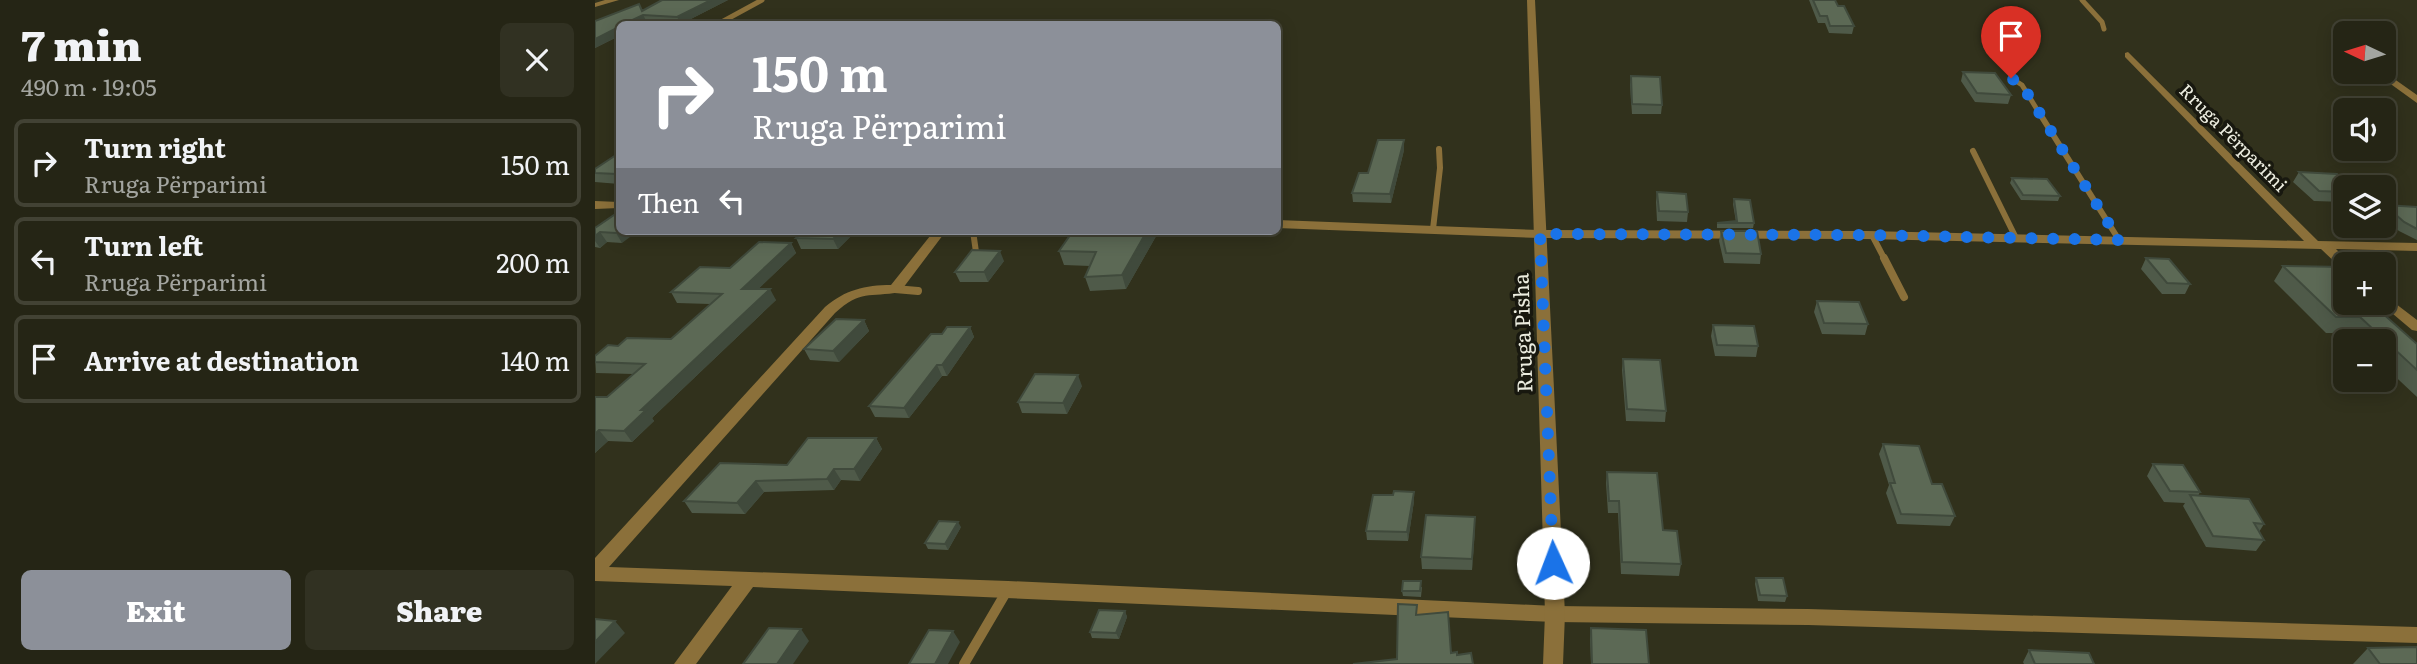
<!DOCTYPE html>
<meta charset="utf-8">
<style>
body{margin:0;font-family:Literata,serif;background:#313122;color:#f1f3f6;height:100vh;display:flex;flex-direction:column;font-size:26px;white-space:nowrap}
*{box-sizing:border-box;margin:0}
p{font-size:23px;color:#a3a5a0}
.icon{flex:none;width:38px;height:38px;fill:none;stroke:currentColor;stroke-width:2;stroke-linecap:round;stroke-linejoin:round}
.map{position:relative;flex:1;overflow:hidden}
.panel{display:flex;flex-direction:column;background:#252515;width:595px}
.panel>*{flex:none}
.hud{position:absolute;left:21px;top:21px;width:665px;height:214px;border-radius:10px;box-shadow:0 4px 18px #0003,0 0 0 2px #424234;background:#8c9099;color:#fff;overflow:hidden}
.needle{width:46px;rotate:274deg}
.buttons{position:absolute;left:1738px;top:21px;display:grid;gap:14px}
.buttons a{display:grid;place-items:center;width:63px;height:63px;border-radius:10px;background:#252515;box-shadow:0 4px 18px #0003,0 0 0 2px #424234;font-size:35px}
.pin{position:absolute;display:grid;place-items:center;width:60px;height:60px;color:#fff;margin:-72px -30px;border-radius:50% 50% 50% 0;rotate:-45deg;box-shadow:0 0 7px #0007}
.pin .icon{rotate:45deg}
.me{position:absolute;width:77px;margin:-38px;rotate:358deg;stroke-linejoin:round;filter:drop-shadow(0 0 5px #0008)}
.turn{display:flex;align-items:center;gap:24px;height:147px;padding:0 21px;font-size:32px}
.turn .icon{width:91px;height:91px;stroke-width:2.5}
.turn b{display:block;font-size:49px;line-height:60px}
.then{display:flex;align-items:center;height:66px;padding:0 21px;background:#0003;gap:14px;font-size:26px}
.round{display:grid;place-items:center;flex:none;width:74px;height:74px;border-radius:10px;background:#313122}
.summary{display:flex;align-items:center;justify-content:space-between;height:119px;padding:0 21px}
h1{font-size:42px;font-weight:800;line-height:52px}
.action{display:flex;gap:14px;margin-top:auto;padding:14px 21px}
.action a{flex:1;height:80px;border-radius:10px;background:#8c9099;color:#fff;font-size:28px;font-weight:800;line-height:80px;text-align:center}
.action a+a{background:#313122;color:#f1f3f6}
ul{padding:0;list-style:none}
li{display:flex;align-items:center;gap:21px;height:88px;margin:0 14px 10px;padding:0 7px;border:4px solid #424234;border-radius:10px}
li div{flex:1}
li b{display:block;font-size:26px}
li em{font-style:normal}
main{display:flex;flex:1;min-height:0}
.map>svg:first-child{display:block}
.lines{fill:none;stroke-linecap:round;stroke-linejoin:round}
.service-far3{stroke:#8b703a;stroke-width:5}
.service-far2{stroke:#8b703a;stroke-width:6}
.service-far1{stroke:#8b703a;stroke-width:8}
.service{stroke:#8b703a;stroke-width:10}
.minor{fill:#8b703a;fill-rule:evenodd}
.tertiary{fill:#8b703a;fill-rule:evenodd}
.wall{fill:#4f5a49}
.shaded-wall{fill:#404a3c}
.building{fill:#5c6955;stroke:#404a3c;stroke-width:2}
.route{stroke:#1a73e8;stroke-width:12;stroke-dasharray:0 21.6}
.labels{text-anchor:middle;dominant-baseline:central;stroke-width:7;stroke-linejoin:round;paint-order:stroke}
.far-street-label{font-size:18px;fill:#ecede0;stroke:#18180f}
.street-label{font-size:21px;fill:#ecede0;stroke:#18180f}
</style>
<main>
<section class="panel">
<div class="summary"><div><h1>7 min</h1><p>490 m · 19:05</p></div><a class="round"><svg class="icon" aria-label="close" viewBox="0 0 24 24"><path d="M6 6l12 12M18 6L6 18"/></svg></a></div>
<ul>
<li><svg class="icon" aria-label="right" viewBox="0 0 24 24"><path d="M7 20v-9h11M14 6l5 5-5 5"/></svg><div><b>Turn right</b><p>Rruga Përparimi</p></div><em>150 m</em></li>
<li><svg class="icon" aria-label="left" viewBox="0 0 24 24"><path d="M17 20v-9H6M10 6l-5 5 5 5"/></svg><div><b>Turn left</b><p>Rruga Përparimi</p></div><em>200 m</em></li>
<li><svg class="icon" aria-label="arrive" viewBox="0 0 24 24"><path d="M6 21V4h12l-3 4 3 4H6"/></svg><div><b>Arrive at destination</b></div><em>140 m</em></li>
</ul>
<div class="action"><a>Exit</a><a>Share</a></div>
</section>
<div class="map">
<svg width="1822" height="664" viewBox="0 0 1822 664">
<rect width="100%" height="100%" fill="#31311c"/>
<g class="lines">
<path class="service-far3" d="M1487,0L1507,22L1509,29
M123,24L167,0
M1416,78L1427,85L1446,116"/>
<path class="service-far2" d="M1445,114L1524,240
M1378,151L1421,238
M838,229L845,168L844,149
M378,231L381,252
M1277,235L1290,260"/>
<path class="service-far1" d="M1289,258L1309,297
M300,289L323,291"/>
<path class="service" d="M369,664L413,589"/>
<path class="minor" d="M1533,52L1723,241L1822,243V251L1741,249L1756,264H1750V268L1745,267L1726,249L1272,239L945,238L682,228V220L945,230L1272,231L1709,241L1530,57V53Z
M1788,71L1822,95V103L1779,72Z
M0,201L24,202V208L0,209Z
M339,231H351L305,292C274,298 266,289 240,313L14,567L413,581L960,606L1213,609L1822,627V643L1213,625L960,622L158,587L101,664H79L137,586L0,581V558L230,307C250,290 270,285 296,285Z
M1788,294L1822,320V331L1817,330L1785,303H1788Z"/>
<path class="tertiary" d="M10,0H24L0,7V3Z
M932,0H940L970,614L968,664H948L950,614Z"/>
</g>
<path class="wall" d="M67,0H133L86,24L52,22L24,24V36L0,48V21L47,11Z
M1214,0H1240L1243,6L1259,26L1257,34L1234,33L1230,23H1223Z
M1368,72L1416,95L1413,104L1380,102L1366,81Z
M1036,76L1067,105L1066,114H1037L1035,85Z
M809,150L796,203L758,202L757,193L773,173Z
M24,153V184L0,182V169Z
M1704,172L1750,187V202L1719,201L1698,182Z
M1417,178L1465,196L1463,201L1426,200L1415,183Z
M1062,192L1093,212L1092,222L1062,221L1061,202Z
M1139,199L1159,223L1158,228H1122V223L1141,222L1138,204Z
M1790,205L1822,207V240L1804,231L1788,217V207Z
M19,215L27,243L12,242L5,248L0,247V228Z
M261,231L243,249H206L201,238Z
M478,231H564L531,289L495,291L490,277L495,266L469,265L464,251Z
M1126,231L1166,254L1165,264L1129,263L1124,241Z
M196,243L201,253L163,289L181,300L57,418L59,421L37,442L13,441L0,453V397H12L38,374L1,373L0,356L23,346L76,339L115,304L82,303L76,292Z
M1551,258L1595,284L1590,294H1567L1546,269Z
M409,261L393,282H365L360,272Z
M1688,266L1822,344V397L1788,365V341H1763L1755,333H1731L1679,281Z
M1222,301L1273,324L1270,335L1227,334L1219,312Z
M269,320L274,331L244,362L215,360L209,349Z
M1118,325L1163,346L1161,357L1120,356L1116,336Z
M375,327L379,337L352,376H347L314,418L280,417L274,406L347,334Z
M1028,359L1071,411L1070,422L1031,421L1027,370Z
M487,386L472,414L427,413L423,402Z
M281,438L287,449L265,481L246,480L239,490L169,492L150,514L97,513L89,501L192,465Z
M1288,444L1337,484L1360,516L1355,526L1302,524L1291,493L1294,485L1284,454Z
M1558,464L1605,492L1603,496L1669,524L1664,532L1669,540L1661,551L1611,547L1588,506L1590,503L1569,502L1552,476Z
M1012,472L1068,530L1086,564L1084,576L1026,574L1023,513H1013L1011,483Z
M819,501L813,541L772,540L771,531Z
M366,527L353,550L333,549L330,543Z
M880,528L877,570L827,569L826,557Z
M1161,578L1192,596L1190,602L1163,601L1160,584Z
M827,587L826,597L808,596L807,591Z
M530,611L532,617L524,639L497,638L495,632Z
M996,628L1054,664H996L995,639Z
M1773,648L1822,664H1758Z
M1434,650L1499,664H1429L1428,662Z"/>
<path class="shaded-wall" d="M116,0H133L86,24L82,17Z
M48,15L52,22L47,24H29Z
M24,27V36L0,48V39Z
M809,140V150L796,203L795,194Z
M24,230V231H43L27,243L21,233Z
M246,231H261L243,249L238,239Z
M552,231H564L531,289L527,275Z
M5,232L12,242L5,248L0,241V236Z
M196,243L201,253L153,299L147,289Z
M405,251L409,261L393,282L389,272Z
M175,289L181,300L57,418L59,421L37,442L29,431L46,410Z
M269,320L274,331L244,362L238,351Z
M375,327L379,337L352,376L347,365Z
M342,365L347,376L314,418L309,408Z
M483,375L487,386L472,414L468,403Z
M4,430L13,441L0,453V434Z
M281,438L287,449L265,481L259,469Z
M239,469L246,480L239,490L232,479Z
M161,481L169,492L150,514L142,503Z
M819,492V501L813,541L812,532Z
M880,517V528L877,570V559Z
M363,522L366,527L353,550L350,544Z
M530,611L532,617L524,639L521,633Z
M20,621L30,633L0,664V642Z
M206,629L214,641L198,664H182Z
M358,631L365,642L353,664H340Z"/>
<path class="building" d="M67,0H116L82,17L48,15L29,24H24V27L0,39V21L44,4L47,11Z
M1218,0H1240L1243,6H1249L1259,26H1235L1232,16H1225Z
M1368,72L1400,73L1416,95L1382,93Z
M1036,76L1065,77L1067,105L1037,104Z
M783,140H809L795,194L757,193L764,173H773Z
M24,153V173L22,174L0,173V169Z
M1704,172L1742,174L1757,187H1750V192L1724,191Z
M1417,178L1452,179L1465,196L1428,195Z
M1062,192L1091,194L1093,212L1064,211Z
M1139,199L1155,200L1159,223H1122L1142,221Z
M1790,205L1822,207V229L1809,222Z
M19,215H24V230L21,233L5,232L0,236V228Z
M209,231H246L238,239L201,238Z
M478,231H552L527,275L490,277L501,252L464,251Z
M1126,231H1162L1166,254L1131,253Z
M164,242L196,243L147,289H175L46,410H51L29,431L4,430L0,434V397H12L50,364L0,362V356L13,345L23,346L32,338L76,339L127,294L76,292L105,267L135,268Z
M377,250L405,251L389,272H360Z
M1551,258L1574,259L1595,284L1572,283Z
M1688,266L1750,267V303H1776L1822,344V370L1765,317H1741Z
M1222,301L1264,302L1273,324L1229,323Z
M241,319L269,320L238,351L209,349Z
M1118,325L1159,326L1163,346L1122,345Z
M352,327H375L347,365H342L309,408L274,406L336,334H347Z
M1028,359L1065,360L1071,411L1032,409Z
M440,374L483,375L468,403L423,402Z
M213,438H281L259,469H239L232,479L161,481L142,503L89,501L125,463L192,465Z
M1288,444L1324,446L1337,484H1347L1360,516L1306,514L1295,483H1300Z
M1558,464L1588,465L1605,492L1575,491Z
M1012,472L1062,473L1068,530L1082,531L1086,564L1027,562L1024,501H1014Z
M799,491L819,492L812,532L771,531L778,495H798Z
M1595,495L1654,499L1669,524L1659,523L1669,540L1618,536Z
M831,515L880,517L877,559L826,557Z
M344,521L363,522L350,544L330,543Z
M1161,578H1188L1192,596L1165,595Z
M808,581H826L825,591H807Z
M803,604L822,605L821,615L853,612L856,653L862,652V655L876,653L878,664H758L802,659Z
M504,610L530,611L521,633L495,632Z
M0,619L20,621L0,642Z
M174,628L206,629L182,664H148Z
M996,628L1051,630L1054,664H997Z
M334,630L358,631L340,664H314Z
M1822,647V664H1785L1773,648Z
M1434,650L1494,653L1499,664H1440Z"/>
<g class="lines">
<path class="route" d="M958,563L945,234L1272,235L1524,240L1427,85L1416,78"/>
</g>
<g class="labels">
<g class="far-street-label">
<text transform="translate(1639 137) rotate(45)">Rruga Përparimi</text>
</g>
<g class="street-label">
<text transform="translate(926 333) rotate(-92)">Rruga Pisha</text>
</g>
</g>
</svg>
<div class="buttons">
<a><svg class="needle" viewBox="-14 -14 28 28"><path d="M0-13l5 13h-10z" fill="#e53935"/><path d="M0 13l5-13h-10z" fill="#a3a5a0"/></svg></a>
<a><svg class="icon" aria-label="sound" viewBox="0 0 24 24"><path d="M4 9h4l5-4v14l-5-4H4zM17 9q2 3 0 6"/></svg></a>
<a><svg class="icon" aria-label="layers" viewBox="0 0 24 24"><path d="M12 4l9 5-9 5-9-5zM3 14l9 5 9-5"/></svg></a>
<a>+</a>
<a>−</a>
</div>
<div class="pin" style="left:1416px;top:78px;background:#d93025"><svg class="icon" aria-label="arrive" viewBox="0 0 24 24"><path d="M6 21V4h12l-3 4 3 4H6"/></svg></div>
<svg class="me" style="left:958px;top:563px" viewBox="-20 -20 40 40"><circle r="19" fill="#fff"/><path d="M0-13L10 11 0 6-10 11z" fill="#1a73e8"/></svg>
<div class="hud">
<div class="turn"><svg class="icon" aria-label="right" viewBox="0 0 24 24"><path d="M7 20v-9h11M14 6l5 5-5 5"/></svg><div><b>150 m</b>Rruga Përparimi</div></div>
<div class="then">Then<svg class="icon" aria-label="left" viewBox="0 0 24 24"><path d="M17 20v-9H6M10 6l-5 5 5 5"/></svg></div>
</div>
</div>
</main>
